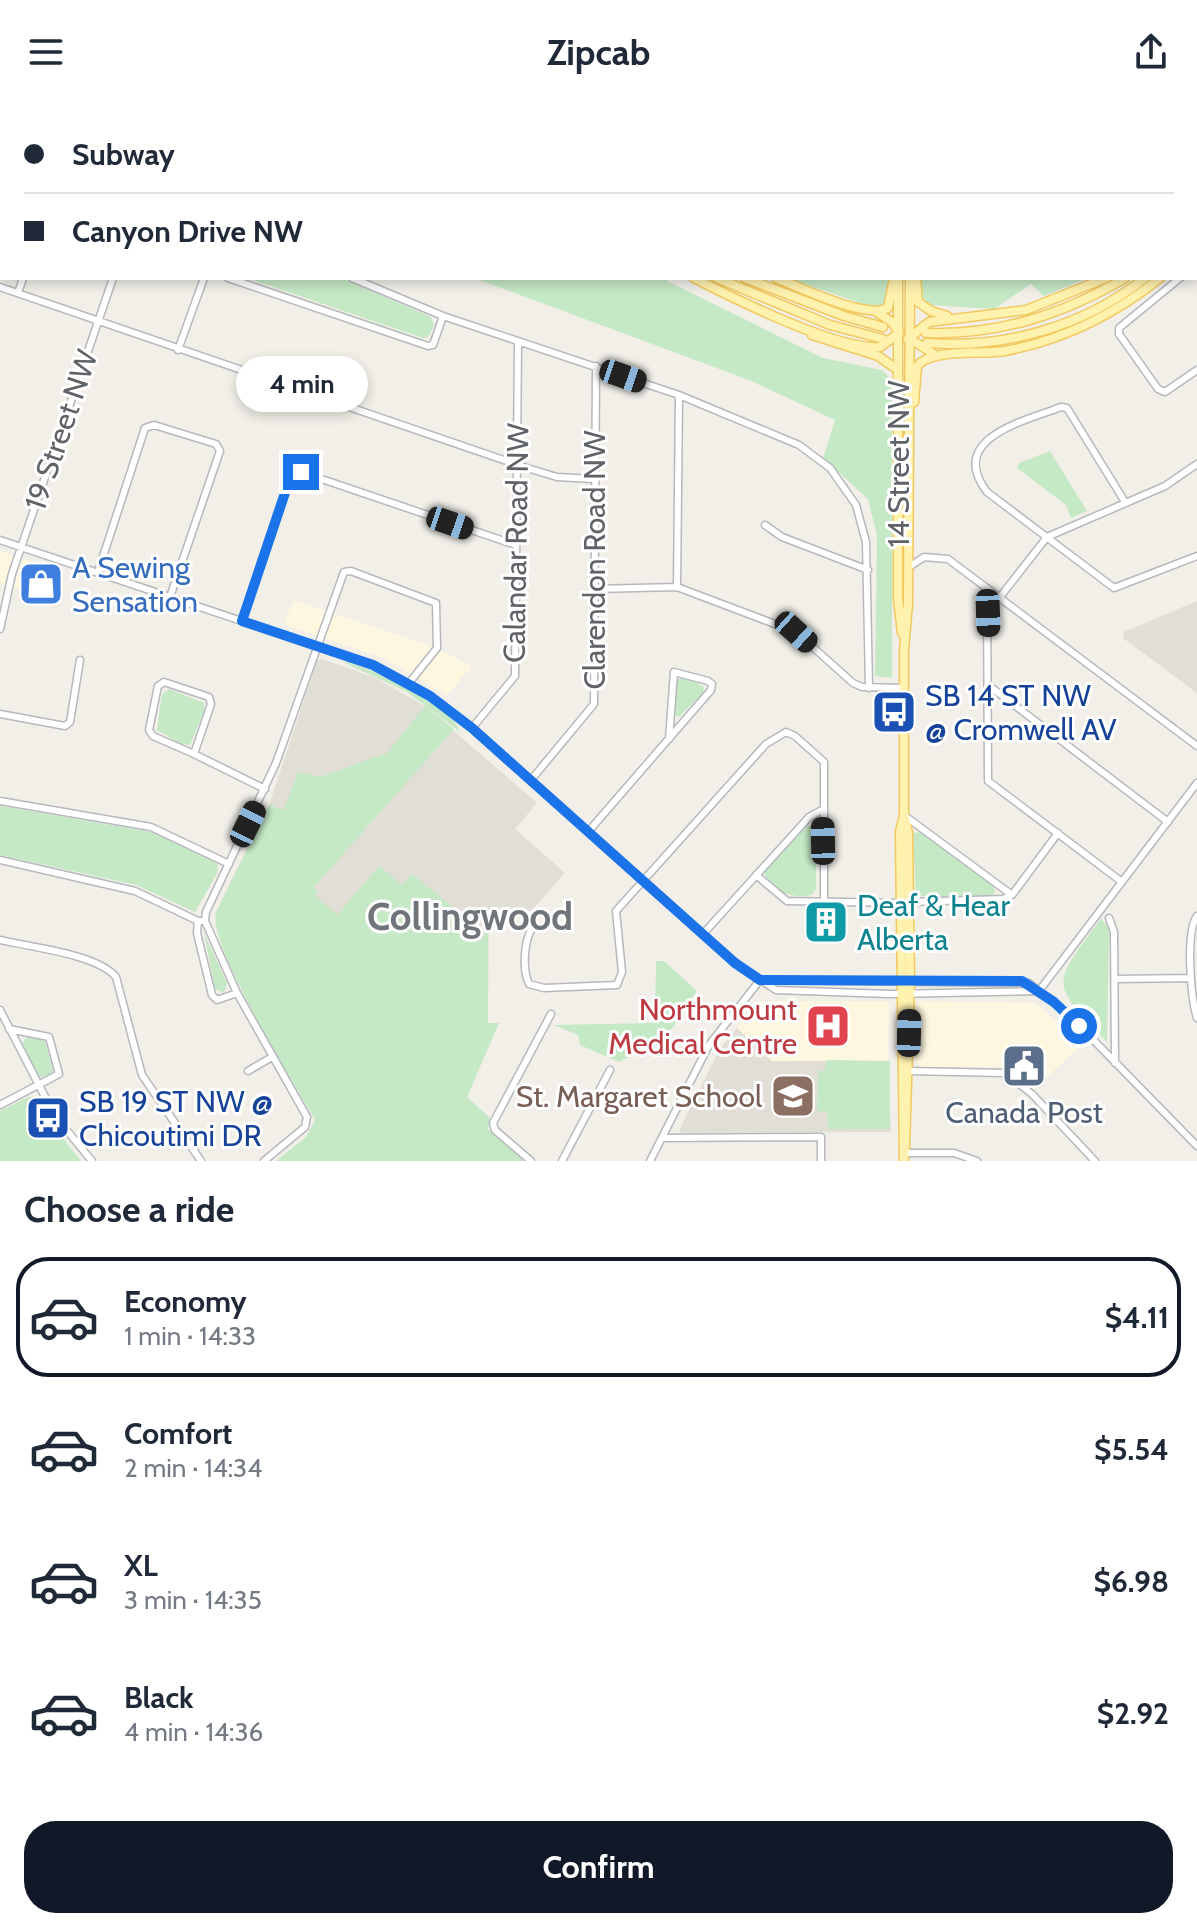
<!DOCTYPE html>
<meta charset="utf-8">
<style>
body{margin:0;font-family:Cabin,sans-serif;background:#f2f2f3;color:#1f2937;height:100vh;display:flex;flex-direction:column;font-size:30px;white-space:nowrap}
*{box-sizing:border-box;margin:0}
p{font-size:26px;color:#747a83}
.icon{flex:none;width:44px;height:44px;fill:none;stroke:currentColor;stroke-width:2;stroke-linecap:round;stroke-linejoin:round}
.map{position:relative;height:1057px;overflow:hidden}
.side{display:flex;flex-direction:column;background:#fff;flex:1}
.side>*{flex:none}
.guide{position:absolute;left:0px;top:0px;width:1198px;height:176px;box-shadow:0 4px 12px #0003;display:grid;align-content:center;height:176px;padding:0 24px;background:#fff}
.end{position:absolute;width:36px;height:36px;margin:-18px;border:10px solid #1a73e8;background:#fff;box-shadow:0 0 0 4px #fff}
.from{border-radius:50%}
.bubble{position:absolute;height:56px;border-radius:28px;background:#fff;box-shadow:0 4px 12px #0003;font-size:26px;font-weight:700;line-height:56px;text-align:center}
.car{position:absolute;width:24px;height:48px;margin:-24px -12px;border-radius:10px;box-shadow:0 0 6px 2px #0007;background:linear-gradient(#222 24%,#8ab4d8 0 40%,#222 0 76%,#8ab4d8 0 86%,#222 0)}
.guide b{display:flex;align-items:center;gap:28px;height:76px;font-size:30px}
.guide b+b{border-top:2px solid #e0e1e3}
.guide i{width:20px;height:20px;background:#1f2937}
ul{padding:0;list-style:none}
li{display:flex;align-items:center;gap:24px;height:120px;margin:0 16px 12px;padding:0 8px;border:4px solid transparent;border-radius:32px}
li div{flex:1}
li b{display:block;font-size:30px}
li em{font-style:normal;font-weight:700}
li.on{border-color:#111827}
li>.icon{width:72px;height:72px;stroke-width:1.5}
h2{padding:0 24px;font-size:36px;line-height:96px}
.button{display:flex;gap:16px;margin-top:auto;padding:16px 24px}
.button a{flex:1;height:92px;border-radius:32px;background:#111827;color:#fff;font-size:32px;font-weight:700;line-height:92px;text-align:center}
header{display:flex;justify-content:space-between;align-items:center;height:104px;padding:0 24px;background:#fff;font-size:36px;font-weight:700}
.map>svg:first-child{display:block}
</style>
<header><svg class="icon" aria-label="menu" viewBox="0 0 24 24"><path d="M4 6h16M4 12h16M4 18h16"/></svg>Zipcab<svg class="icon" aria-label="share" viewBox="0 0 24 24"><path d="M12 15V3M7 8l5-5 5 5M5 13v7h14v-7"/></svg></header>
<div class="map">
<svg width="1197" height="1057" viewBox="0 0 1197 1057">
<rect width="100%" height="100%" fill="#f1efe8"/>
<path fill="#fef7e0" d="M0,447L53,465L45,493L0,480Z
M293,496L429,541L472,562L447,591L383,554L284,521Z
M760,897H889L888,957H772L737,924Z
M920,897L1036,899L1080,942L1033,986L1004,963H920L913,956V901Z"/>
<path fill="#e1ded6" d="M1197,497V589L1123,534L1124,528Z
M322,555L376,574L425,602L537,699L515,725L565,769L531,807H489L488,919L227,785L269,701L317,557Z
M737,924L772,957H888L891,1028L682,1029L679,1027L719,946Z"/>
<path fill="#c5e8c5" d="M0,0H159L2,5Z
M188,0H312L318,2H187Z
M395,0H691L400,2Z
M247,174H341L431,213L434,221L428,233L423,234Z
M474,174H661L823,254L882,266L892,276V574L875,572L877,431L868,395L823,354L835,316L749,276Z
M787,174H890L889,196L879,204L872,203Z
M920,174H1088L1044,192L1031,180L994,205L929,201L922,192Z
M1050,347L1087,407L1071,414L1066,401L1017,364L1019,359Z
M341,557C365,560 455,603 460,628L407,588Z
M683,572L704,583L703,589L679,613L675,610V578Z
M169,585L204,599V607L190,641L181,640L157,626L162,590Z
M425,602L454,625L314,783L318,788L315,791L337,811L379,762L402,781L412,770L488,831V919H499L467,993L490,1014L488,1025L524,1057H276L306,1033L315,1016C295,981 207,840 216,808L269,701L284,706L298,668L320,673L387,649Z
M0,702L151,728L217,759L218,768L195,808L136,781L0,751Z
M804,722H811L816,730V785L812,791C793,795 771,788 764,768Z
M921,728L994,782L995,789L990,792H916L913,729Z
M1101,814L1109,825L1107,938C1048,876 1052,883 1101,814Z
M204,829L227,879L224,889L215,885Z
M656,857H664L697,887L667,932L619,958L580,941L578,931L554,921L655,919Z
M29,931L45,937L53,967L46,974L38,972L22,939Z
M827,956L890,957V1025H828L827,1008L817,1007L818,967H824Z
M30,992L81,1057H0V1007Z"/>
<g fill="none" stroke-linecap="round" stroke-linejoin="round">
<g stroke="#b5b8bc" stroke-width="9">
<path id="minor" d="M1036,0V2
M1194,2L1195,0
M0,48L2,49
M1196,158L1197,157
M228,174L428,242L433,241L443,212
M352,174L443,212L679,291L799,341L830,364L856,401L866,438L869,584
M1180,174L1119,224V230L1158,285L1165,288L1197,266
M0,183L524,363L557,373L594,375
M18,189L23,174
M178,246L204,174
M1125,398L1067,304L1061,303C1025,317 946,334 987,388L1114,484L1197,452
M765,421L782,433L868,466
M0,436L373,561L430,592L472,624L735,859L776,886L889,890L1039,887L1197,679
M909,463L924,453L948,455L1197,642
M98,468L145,324L154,321L216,340L220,347L170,493
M677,483L679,291
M987,484L988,677L1122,778
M594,485L677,483L796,528L853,579L862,583L904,584
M1000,493L1047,433L1165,382L1197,360
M242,517L291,371L301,368L516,441
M0,525L12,470L113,174
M164,578L209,593L211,600L194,650L153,632L149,626L158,582Z
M988,581L1168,718
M0,610L65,622L70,618L80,556
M472,624L515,572L518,239
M194,650L265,685
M531,676L594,600L596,262
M0,697L151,723L229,760
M905,712L1012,791
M589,727L594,721L711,586L712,580L708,577L674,568L669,635
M0,756L135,787L198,817H205
M756,771L787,797L901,799
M910,798L1003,795L1012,791L1058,729
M1197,812C1185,829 1191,894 1197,914
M1109,814L1114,828L1115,959
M198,817L197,829L212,891L217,896L237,889
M532,824C524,838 522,865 529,880L544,884L617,881L622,868L616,807L766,640L786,628L795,632L824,658V798
M703,830L809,713L822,706
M0,836C30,843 97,850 116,873L142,971L201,1057
M1115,875L1191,874
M760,876L1029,879L1068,910L1197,1042
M0,906L55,1012L92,1057
M248,967L272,953
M908,967L1005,969L1032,990L1095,1057
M0,1001L59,970L49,933L9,925
M662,1034L821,1033V1057
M904,1049H954L977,1057
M264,1057L305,1023L307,1013L237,889L205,817L206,808L276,659L344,468L351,467L436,499L437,544L409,579
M531,1057L495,1026L493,1019L551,910
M562,1057L610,966
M650,1057L709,941L760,876"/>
</g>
<g stroke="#f2c960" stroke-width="11">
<path id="major" d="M351,0L356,2
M381,0L386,2
M911,0V2
M170,2L171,0
M902,2V0
M1196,106L1197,105
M1196,129L1197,128
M1196,140L1197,139
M694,174C733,194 839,247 880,243L899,229
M717,174L830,221L883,235
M745,174L844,212L883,223
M776,174C800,183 866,216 888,204L893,179
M898,174V495L902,529
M916,174L918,198L931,207L947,212
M878,209L892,218L899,229
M926,229C999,231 1062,211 1125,174
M812,231L878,252L898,266
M909,234L935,251
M908,235L929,218L1026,206L1106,174
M927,239C1004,245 1083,223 1145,174
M914,298L917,262C932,244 982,251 1005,247C1063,236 1114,211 1160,174
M905,715L908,729L910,877L905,1044
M904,1057L900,728L904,711V546L908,500L910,174"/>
</g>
<use href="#minor" stroke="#fff" stroke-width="6"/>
<use href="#major" stroke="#fff2af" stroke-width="8"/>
</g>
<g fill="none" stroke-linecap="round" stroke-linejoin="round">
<path stroke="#1a73e8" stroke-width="10" d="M301,368L291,371L242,517L373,561L430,592L472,624L735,859L760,876L1022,877L1054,898L1079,922"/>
</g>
<defs>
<g id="shop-square" transform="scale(2.3)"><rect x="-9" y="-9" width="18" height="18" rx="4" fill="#3f7fe0" stroke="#fff"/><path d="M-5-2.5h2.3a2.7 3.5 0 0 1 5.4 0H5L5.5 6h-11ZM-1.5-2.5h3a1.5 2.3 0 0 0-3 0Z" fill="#fff"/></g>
<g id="bus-square" transform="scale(2.3)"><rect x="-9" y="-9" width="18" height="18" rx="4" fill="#1a4fb4" stroke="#fff"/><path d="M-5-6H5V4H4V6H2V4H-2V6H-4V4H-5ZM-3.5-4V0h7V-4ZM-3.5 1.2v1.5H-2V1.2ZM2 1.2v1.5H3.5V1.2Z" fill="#fff"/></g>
<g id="building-square" transform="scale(2.3)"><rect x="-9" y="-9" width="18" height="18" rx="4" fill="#0f9aa8" stroke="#fff"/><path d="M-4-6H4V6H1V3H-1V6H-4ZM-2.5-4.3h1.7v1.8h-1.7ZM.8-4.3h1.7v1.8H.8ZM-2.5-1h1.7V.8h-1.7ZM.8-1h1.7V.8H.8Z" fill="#fff"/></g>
<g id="hospital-square" transform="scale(2.3)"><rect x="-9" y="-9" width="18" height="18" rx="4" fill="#e0444e" stroke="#fff"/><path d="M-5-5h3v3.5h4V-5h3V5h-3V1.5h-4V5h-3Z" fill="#fff"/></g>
<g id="civic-square" transform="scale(2.3)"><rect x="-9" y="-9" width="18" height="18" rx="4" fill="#5c6f8a" stroke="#fff"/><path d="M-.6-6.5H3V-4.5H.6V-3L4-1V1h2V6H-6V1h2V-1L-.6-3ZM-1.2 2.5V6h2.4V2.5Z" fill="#fff"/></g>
<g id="school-square" transform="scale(2.3)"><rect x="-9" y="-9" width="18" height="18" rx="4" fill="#8d6e63" stroke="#fff"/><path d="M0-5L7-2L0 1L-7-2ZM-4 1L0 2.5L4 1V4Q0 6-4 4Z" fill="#fff"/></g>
</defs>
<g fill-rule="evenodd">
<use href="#shop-square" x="41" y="480"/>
<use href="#bus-square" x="894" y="608"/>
<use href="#building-square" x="826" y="818"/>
<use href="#hospital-square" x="828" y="922"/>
<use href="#civic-square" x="1024" y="962"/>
<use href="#school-square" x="793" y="992"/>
<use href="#bus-square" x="48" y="1014"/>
</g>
<g text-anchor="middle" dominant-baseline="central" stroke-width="6" stroke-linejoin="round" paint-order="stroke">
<g font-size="30" fill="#5f6368" stroke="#fff">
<text transform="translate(61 326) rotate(-71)">19 Street NW</text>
<text transform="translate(898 360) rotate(-90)">14 Street NW</text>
<text transform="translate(516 439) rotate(-89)">Calandar Road NW</text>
<text transform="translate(594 456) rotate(-90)">Clarendon Road NW</text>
</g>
<g font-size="30" fill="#366cbe" stroke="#fff" text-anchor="start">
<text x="72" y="463">A Sewing<tspan x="72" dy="34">Sensation</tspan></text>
</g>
<g font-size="30" fill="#164399" stroke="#fff" text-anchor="start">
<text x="925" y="591">SB 14 ST NW<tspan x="925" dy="34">@ Cromwell AV</tspan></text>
<text x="79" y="997">SB 19 ST NW @<tspan x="79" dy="34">Chicoutimi DR</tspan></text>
</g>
<g font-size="30" fill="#0d838f" stroke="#fff" text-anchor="start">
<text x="857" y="801">Deaf &amp; Hear<tspan x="857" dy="34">Alberta</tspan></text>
</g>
<g font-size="30" fill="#be3a42" stroke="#fff" text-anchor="end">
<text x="797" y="905">Northmount<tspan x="797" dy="34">Medical Centre</tspan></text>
</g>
<g font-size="30" fill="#785e54" stroke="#fff" text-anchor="end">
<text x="762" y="992">St. Margaret School</text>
</g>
<g font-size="30" fill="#4e5e75" stroke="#fff">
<text x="1024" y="1008">Canada Post</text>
</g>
<g font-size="38" font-weight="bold" fill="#70757a" stroke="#fff">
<text x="470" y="812">Collingwood</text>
</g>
</g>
</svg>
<i class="end from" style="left:1079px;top:922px"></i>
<i class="end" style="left:301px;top:368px"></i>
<div class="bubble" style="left:236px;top:252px;width:132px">4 min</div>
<i class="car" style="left:623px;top:272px;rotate:109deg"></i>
<i class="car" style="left:450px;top:419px;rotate:109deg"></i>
<i class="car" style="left:988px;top:509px;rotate:178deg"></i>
<i class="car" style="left:796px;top:528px;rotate:132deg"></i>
<i class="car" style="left:248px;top:720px;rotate:26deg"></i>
<i class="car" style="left:823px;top:737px;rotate:359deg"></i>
<i class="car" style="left:909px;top:929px;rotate:1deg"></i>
<div class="guide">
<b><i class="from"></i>Subway</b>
<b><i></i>Canyon Drive NW</b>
</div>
</div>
<section class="side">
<h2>Choose a ride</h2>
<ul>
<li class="on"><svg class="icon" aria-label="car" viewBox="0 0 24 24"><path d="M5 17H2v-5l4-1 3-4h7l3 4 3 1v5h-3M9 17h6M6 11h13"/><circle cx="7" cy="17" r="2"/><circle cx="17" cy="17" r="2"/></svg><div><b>Economy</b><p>1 min · 14:33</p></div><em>$4.11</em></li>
<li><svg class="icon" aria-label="car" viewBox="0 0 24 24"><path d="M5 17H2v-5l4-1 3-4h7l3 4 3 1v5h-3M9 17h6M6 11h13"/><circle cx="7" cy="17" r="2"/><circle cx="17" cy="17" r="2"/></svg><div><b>Comfort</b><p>2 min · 14:34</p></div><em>$5.54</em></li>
<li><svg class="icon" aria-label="car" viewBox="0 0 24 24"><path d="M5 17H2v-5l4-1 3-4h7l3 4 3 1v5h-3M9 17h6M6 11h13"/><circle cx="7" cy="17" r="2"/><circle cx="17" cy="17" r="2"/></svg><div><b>XL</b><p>3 min · 14:35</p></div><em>$6.98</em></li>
<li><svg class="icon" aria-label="car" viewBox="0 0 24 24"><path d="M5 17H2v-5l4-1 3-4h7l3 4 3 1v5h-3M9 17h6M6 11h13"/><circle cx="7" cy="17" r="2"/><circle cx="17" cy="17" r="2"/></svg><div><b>Black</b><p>4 min · 14:36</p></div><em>$2.92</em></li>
</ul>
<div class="button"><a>Confirm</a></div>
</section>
